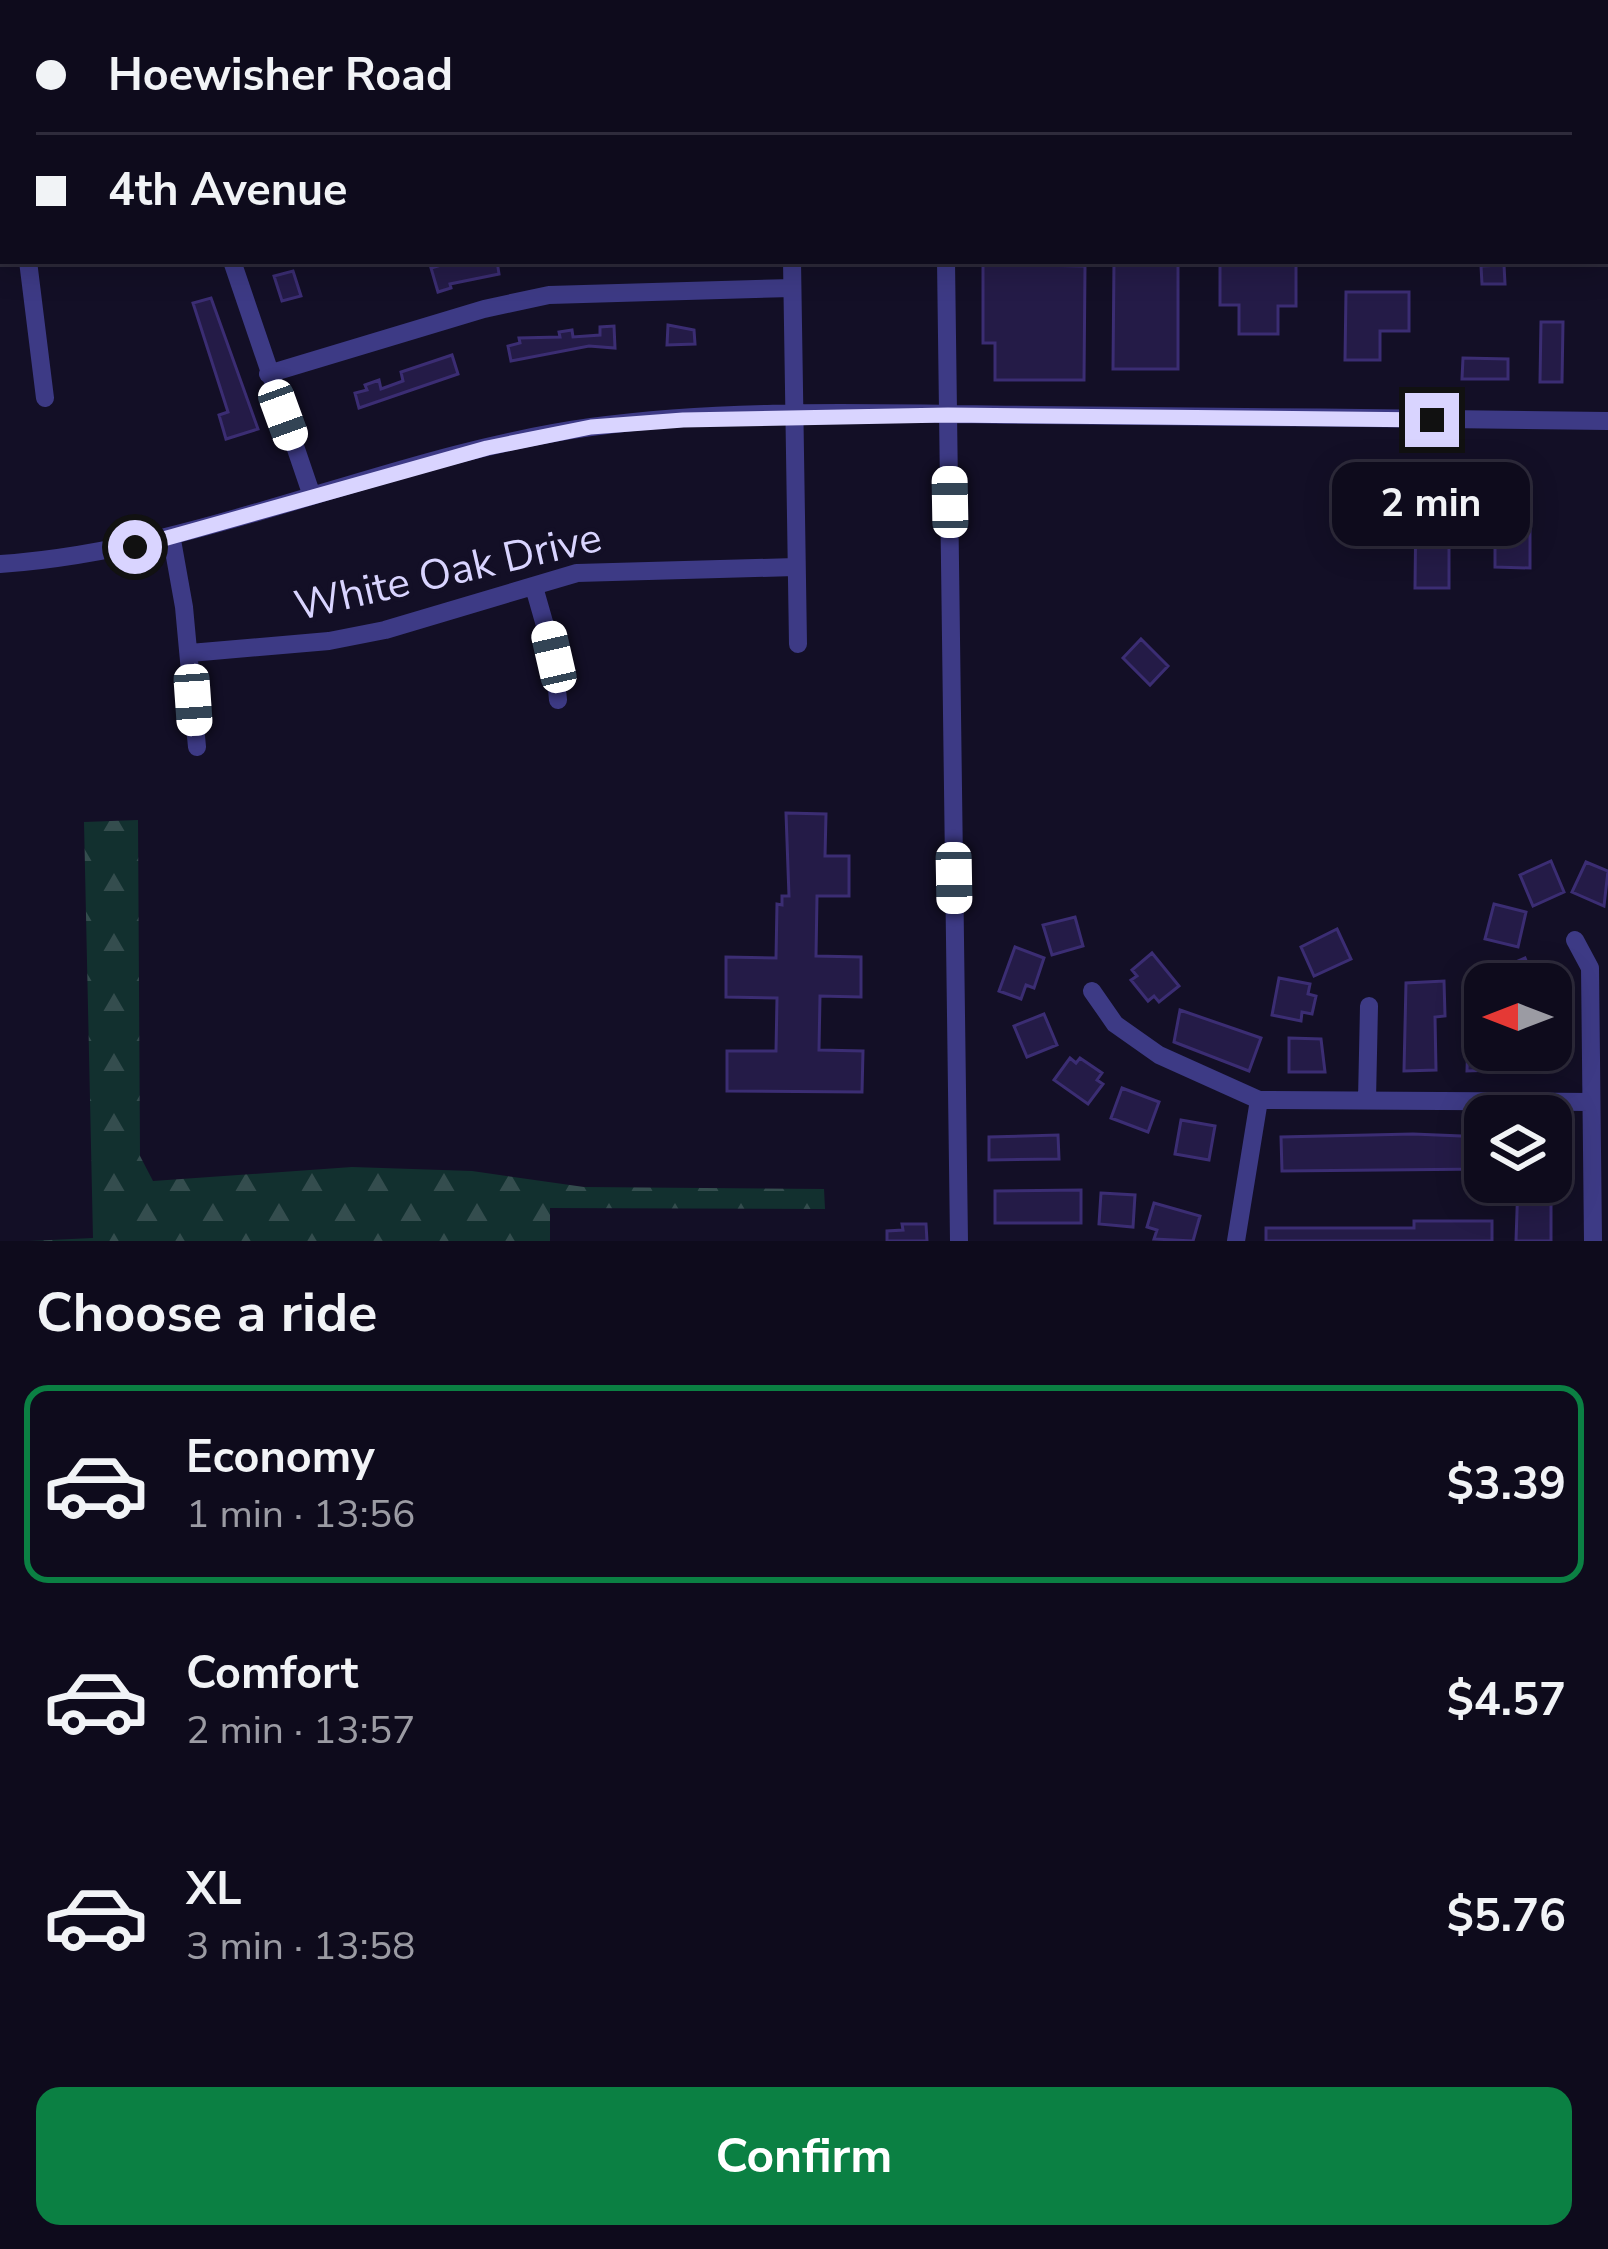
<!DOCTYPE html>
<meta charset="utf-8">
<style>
body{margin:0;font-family:"Nunito Sans",sans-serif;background:#171425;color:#f1f3f6;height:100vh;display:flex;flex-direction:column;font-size:45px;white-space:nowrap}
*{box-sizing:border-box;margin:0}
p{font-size:39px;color:#9b9ba3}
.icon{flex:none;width:66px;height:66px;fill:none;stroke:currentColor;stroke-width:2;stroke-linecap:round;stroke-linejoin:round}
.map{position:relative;height:1241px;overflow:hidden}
.panel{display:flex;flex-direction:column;background:#0e0b1c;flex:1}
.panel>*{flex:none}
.top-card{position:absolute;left:0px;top:0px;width:1608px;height:264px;box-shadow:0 6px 30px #0003,0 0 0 3px #2e2b3b;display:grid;align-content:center;height:264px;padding:0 36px;background:#0e0b1c}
.needle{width:78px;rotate:270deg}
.buttons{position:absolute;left:1464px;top:963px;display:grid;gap:24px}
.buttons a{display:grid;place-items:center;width:108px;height:108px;border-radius:24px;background:#0e0b1c;box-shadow:0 6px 30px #0003,0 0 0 3px #2e2b3b;font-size:60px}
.end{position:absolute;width:54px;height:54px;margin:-27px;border:15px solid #d9d4ff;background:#111;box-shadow:0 0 0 6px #111}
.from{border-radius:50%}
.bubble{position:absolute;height:84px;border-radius:24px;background:#0e0b1c;box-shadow:0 6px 30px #0003,0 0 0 3px #2e2b3b;font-size:39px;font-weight:700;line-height:84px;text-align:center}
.car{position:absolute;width:36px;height:72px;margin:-36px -18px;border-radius:15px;box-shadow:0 0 9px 3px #0007;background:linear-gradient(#fff 24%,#345 0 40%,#fff 0 76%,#345 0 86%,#fff 0)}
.top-card b{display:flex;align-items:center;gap:42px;height:114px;font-size:45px}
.top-card b+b{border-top:3px solid #2e2b3b}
.top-card i{width:30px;height:30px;background:#f1f3f6}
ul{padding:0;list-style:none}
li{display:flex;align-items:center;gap:36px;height:198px;margin:0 24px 18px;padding:0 12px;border:6px solid transparent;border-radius:24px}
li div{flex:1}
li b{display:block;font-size:45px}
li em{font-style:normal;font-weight:700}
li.current{border-color:#0b8043}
li>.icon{width:108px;height:108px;stroke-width:1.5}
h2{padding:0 36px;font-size:54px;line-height:144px}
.action{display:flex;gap:24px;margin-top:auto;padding:24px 36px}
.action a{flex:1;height:138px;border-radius:24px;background:#0b8043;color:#fff;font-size:48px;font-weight:700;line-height:138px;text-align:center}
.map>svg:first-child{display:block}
</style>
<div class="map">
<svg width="1608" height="1241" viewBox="0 0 1608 1241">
<defs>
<pattern id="grass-tufts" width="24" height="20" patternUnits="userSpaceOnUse" patternTransform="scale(3)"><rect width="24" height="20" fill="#12302f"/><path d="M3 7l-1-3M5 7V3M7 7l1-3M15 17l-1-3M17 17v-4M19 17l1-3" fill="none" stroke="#344d4e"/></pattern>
<pattern id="forest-firs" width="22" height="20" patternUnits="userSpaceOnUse" patternTransform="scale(3)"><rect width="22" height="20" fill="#12302f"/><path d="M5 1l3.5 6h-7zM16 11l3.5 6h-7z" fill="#344d4e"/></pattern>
</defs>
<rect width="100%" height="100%" fill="#130f26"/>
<path fill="url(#grass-tufts)" d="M425,0H661L646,3Z"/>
<path fill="url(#forest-firs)" d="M661,0H882V3H646Z
M138,820L140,1156L153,1181L352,1167L472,1171L584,1187L824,1189L825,1209L550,1208V1241H29L93,1238L84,822Z"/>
<path fill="#241b47" stroke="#3b2d73" stroke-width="3" d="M455,261H497L499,274L450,284L451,288L438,292L431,268Z
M1114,261H1178V369H1113Z
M1220,261H1296V306H1278V334H1239V305H1220Z
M983,264L1085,266L1084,380H995V343H983Z
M1504,265L1505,284H1482L1481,266Z
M293,271L301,296L282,301L274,276Z
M1346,292H1409V331H1380V360H1345Z
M211,298L258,429L226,439L219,415L228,412L193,303Z
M1541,322H1563L1562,382H1540Z
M668,325L694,330L695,344L667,345Z
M614,326L615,348L589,346L511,361L508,346L520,343L519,338L560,337L559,332L572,330L573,337L600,335V327Z
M452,355L458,374L359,408L355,393L367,390L365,385L379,380L381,389L403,381L401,372Z
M1463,358L1508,359V379H1462Z
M1416,502H1449V588H1415Z
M1502,502H1524V519H1530V568L1495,567V519H1502Z
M1141,639L1168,666L1150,685L1123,658Z
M786,813L826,814L825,856H849V896H817L816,956L861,957V997L820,996L819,1050L863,1051L862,1092L727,1091V1051H776L777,998L726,997V957L776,958L777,904L782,905V896H789Z
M1551,861L1564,892L1533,906L1520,875Z
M1586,862L1608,871L1604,906L1572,892Z
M1494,904L1526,912L1518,947L1485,939Z
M1075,917L1083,946L1052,955L1043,925Z
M1337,929L1351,959L1314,976L1301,947Z
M1015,947L1044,958L1034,988L1026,985L1021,999L999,991Z
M1152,953L1179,986L1159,1002L1154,996L1148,1001L1131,980L1137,976L1132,970Z
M1525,958L1536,984H1492L1488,974Z
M1279,978L1310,984L1308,994L1316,996L1312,1014L1302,1012L1301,1021L1272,1015Z
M1444,981L1445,1016L1435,1017L1436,1070L1404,1071L1406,983Z
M1180,1010L1261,1038L1249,1071L1174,1042Z
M1044,1014L1057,1045L1027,1057L1014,1026Z
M1289,1038L1321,1039L1325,1072H1289Z
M1468,1038L1485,1039V1050H1552L1553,1068L1467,1071Z
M1070,1058L1076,1063L1080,1058L1102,1073L1097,1080L1103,1084L1088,1104L1054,1080Z
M1122,1088L1159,1102L1148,1132L1111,1118Z
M1181,1120L1215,1126L1209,1160L1175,1154Z
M1413,1134L1485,1137V1169L1282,1171L1281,1137Z
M1058,1135L1059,1159L989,1160V1137Z
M1518,1182H1551V1241H1516Z
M1081,1190V1223H995V1191Z
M1101,1193L1135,1195L1133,1227L1099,1224Z
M1154,1203L1200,1216L1193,1241L1154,1239L1157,1230L1147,1227Z
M1414,1221H1492V1241H1266V1228H1414Z
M902,1224H926L927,1241H887V1231L903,1230Z"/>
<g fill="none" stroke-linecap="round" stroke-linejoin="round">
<path stroke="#3d3a85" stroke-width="18" d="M943,0V3
M1605,5H1608
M28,261L45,398
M232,261L312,496
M792,261L798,644
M946,261L959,1241
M268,374L484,309L549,295L792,288
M172,540L184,607L197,747
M0,564C204,550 389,455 591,427C737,407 890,414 1036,415C1227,417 1417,418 1608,421
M534,587L554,657L558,700
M190,653L329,641L385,630L577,573L795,567
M1575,940L1590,968L1593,1241
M1092,991L1115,1024L1159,1055L1259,1100L1591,1102
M1367,1100L1369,1006
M1236,1241L1259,1100"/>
</g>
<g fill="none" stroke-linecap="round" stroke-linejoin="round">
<path stroke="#d9d4ff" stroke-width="15" d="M135,547L487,448L591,427L683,420L948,415L1432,420"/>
</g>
<g text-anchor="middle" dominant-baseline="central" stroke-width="9" stroke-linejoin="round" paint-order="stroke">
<g font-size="42" fill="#d9d4ff" stroke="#130f26">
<text transform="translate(448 572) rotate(-13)">White Oak Drive</text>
</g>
</g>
</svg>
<div class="buttons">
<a><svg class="needle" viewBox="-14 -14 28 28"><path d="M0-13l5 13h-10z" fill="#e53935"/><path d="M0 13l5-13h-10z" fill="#9b9ba3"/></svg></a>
<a><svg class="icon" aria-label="layers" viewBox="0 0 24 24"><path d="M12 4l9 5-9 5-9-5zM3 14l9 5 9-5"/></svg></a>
</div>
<i class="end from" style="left:135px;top:547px"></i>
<i class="end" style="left:1432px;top:420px"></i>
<div class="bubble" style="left:1332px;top:462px;width:198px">2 min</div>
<i class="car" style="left:283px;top:415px;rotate:160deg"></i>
<i class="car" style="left:950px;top:502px;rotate:359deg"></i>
<i class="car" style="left:554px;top:657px;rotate:347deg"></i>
<i class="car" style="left:193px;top:700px;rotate:176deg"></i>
<i class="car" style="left:954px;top:878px;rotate:179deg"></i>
<div class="top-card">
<b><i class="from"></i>Hoewisher Road</b>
<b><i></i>4th Avenue</b>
</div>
</div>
<section class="panel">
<h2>Choose a ride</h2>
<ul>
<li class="current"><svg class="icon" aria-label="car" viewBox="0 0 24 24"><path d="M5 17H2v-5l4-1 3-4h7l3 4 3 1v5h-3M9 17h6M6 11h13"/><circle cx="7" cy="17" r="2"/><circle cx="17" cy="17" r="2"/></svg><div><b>Economy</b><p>1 min · 13:56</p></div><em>$3.39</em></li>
<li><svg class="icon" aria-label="car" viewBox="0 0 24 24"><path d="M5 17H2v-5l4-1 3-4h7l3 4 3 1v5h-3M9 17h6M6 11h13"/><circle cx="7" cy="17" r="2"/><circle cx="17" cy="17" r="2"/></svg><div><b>Comfort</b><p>2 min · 13:57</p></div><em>$4.57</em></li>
<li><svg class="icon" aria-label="car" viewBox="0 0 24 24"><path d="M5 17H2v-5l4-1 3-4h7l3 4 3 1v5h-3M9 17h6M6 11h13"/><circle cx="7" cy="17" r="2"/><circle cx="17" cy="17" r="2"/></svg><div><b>XL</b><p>3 min · 13:58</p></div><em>$5.76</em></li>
</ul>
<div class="action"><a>Confirm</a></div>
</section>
